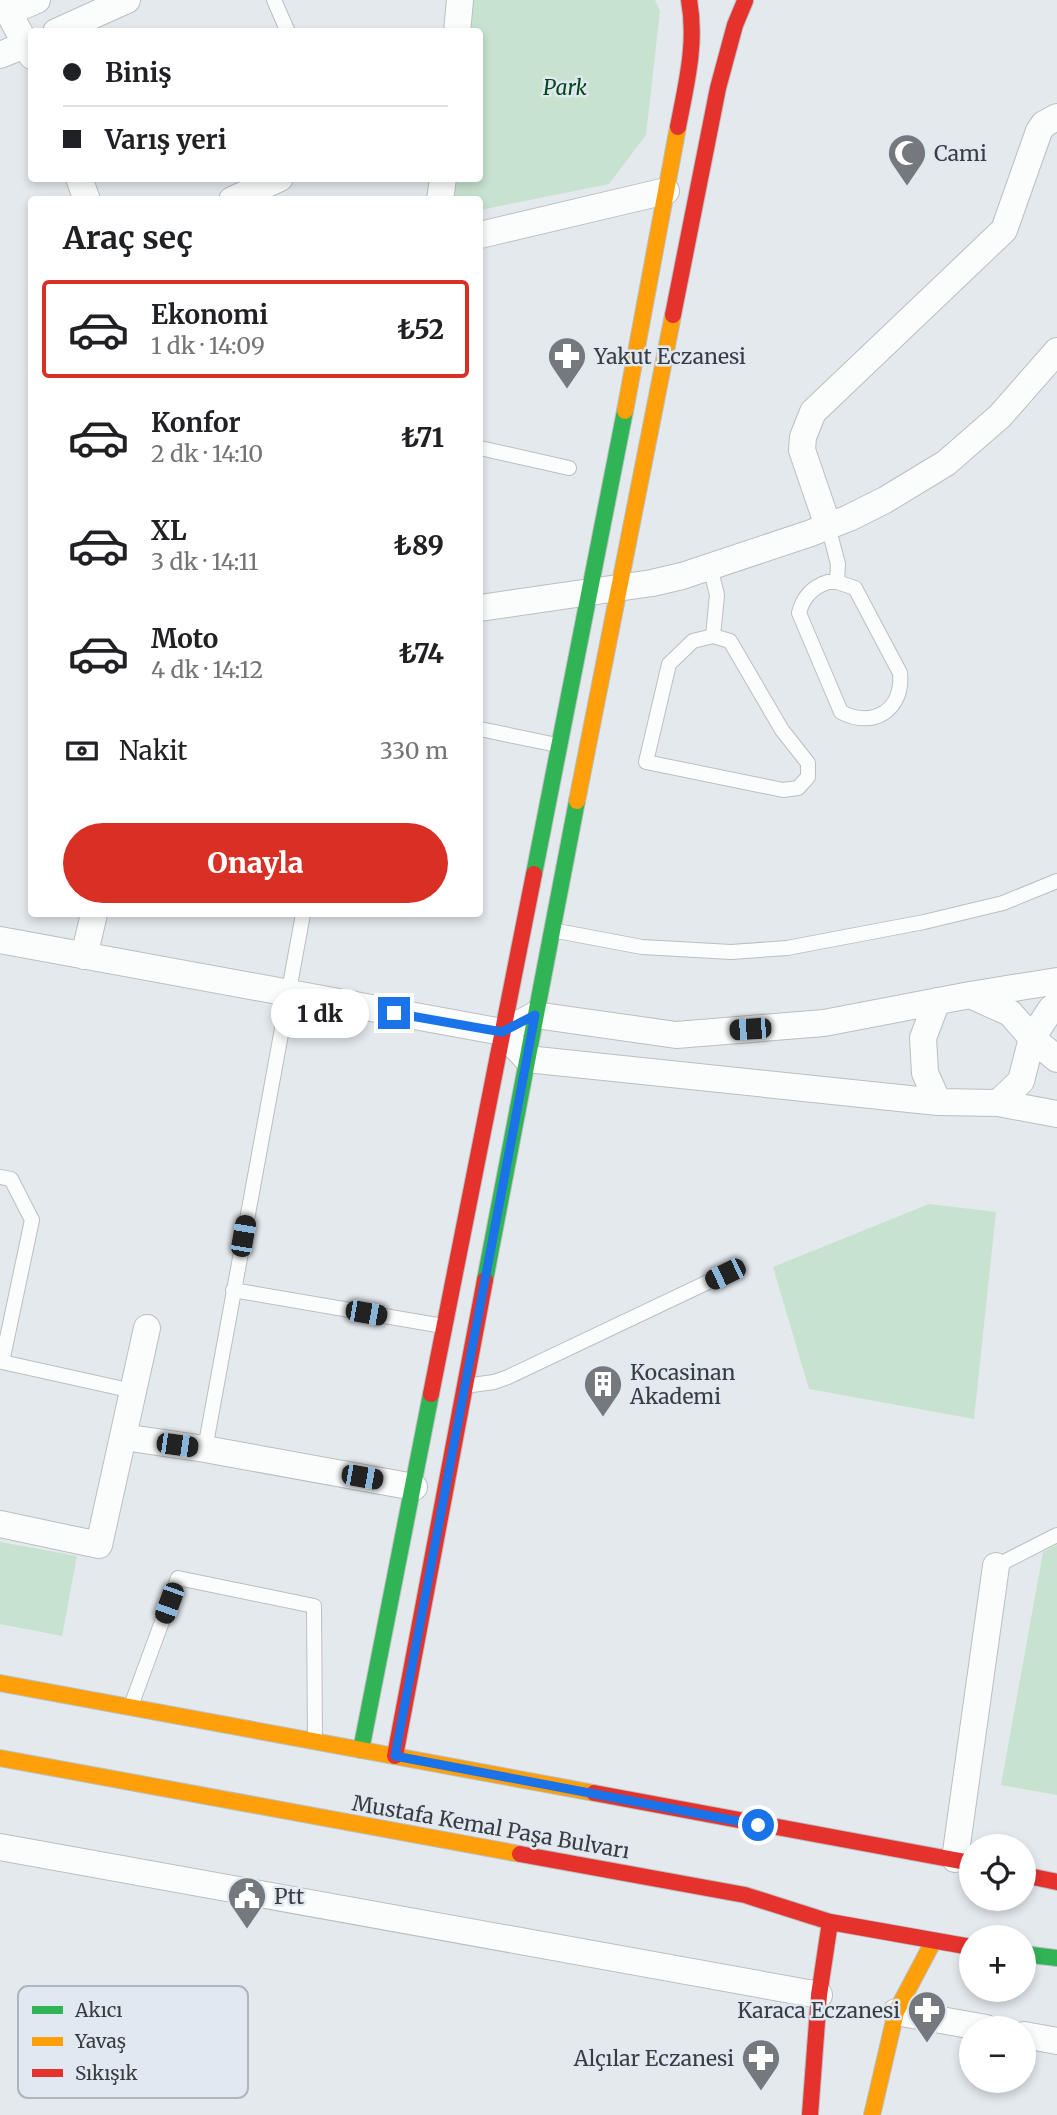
<!DOCTYPE html>
<html lang="tr">
<meta charset="utf-8">
<style>
body{margin:0;font-family:Merriweather,serif;background:#f6f6f6;color:#202124;height:100vh;display:flex;flex-direction:column;font-size:26px;white-space:nowrap}
*{box-sizing:border-box;margin:0}
p{font-size:23px;color:#757577}
.icon{flex:none;width:38px;height:38px;fill:none;stroke:currentColor;stroke-width:2;stroke-linecap:round;stroke-linejoin:round}
.map{position:relative;flex:1;overflow:hidden}
.panel{position:absolute;left:28px;top:196px;width:455px;height:721px;display:flex;flex-direction:column;background:#fff;border-radius:7px;box-shadow:0 4px 10px #0003}
.panel>*{flex:none}
.guide{position:absolute;left:28px;top:28px;width:455px;height:154px;border-radius:7px;box-shadow:0 4px 10px #0003;display:grid;align-content:center;height:154px;padding:0 35px;background:#fff}
.buttons{position:absolute;left:959px;top:1834px;display:grid;gap:14px}
.buttons a{display:grid;place-items:center;width:77px;height:77px;border-radius:50%;background:#fff;box-shadow:0 4px 10px #0003;font-size:35px}
.end{position:absolute;width:32px;height:32px;margin:-16px;border:9px solid #1a73e8;background:#fff;box-shadow:0 0 0 4px #fff}
.from{border-radius:50%}
.bubble{position:absolute;height:49px;border-radius:24px;background:#fff;box-shadow:0 4px 10px #0003;font-size:23px;font-weight:800;line-height:49px;text-align:center}
.car{position:absolute;width:21px;height:42px;margin:-21px -10px;border-radius:9px;box-shadow:0 0 5px 2px #0007;background:linear-gradient(#222 24%,#8ab4d8 0 40%,#222 0 76%,#8ab4d8 0 86%,#222 0)}
.guide b{display:flex;align-items:center;gap:24px;height:66px;font-size:26px}
.guide b+b{border-top:2px solid #e0e0e0}
.guide i{width:18px;height:18px;background:#202124}
ul{padding:0;list-style:none}
li{display:flex;align-items:center;gap:21px;height:98px;margin:0 14px 10px;padding:0 21px;border:4px solid transparent;border-radius:7px}
li div{flex:1}
li b{display:block;font-size:26px}
li em{font-style:normal;font-weight:800}
li.on{border-color:#d93025}
li>.icon{width:63px;height:63px;stroke-width:1.5}
h2{padding:0 35px;font-size:32px;line-height:84px}
.pay{display:flex;align-items:center;gap:18px;height:77px;padding:0 35px;font-size:26px}
.pay p{margin-inline-start:auto}
.cta{display:flex;gap:14px;margin-top:auto;padding:14px 35px}
.cta a{flex:1;height:80px;border-radius:42px;background:#d93025;color:#fff;font-size:28px;font-weight:800;line-height:80px;text-align:center}
.map>svg:first-child{display:block}
</style>
<div class="map">
<svg width="1057" height="2115" viewBox="0 0 1057 2115">
<rect width="100%" height="100%" fill="#e4e9ee"/>
<path fill="#c7e2cf" d="M464,0H655L660,11L646,135L609,184L480,210V200H454L455,179L480,178V32L463,31Z
M929,1204L996,1212L974,1419L809,1389L773,1267Z
M0,1542L77,1556L62,1636L0,1624Z
M1057,1545V1795L1001,1785L1043,1552Z"/>
<g fill="none" stroke-linecap="round" stroke-linejoin="round">
<g stroke="#bbbfc2" stroke-width="16">
<path id="lane" d="M274,0L288,32
M480,448L569,468
M828,526L838,564L837,582
M710,566L717,595L713,636
M828,582H837L855,588L900,673C904,710 873,729 841,712L799,613C803,597 812,587 828,582Z
M713,636L730,641L782,730L808,763V777L798,788L783,790L646,762L669,664L693,641Z
M480,729L557,745
M552,930L642,947L731,952L787,948L924,922L1003,903L1057,881
M0,1177L11,1179L32,1220L2,1362L133,1391
M233,1290L443,1326
M465,1386L494,1382L508,1377L725,1274
M205,1449L303,914
M996,1566L1057,1535
M131,1706L178,1578L314,1606L315,1740"/>
</g>
<g stroke="#bbbfc2" stroke-width="28">
<path id="street" d="M2,0L32,56
M9,12L37,0
M56,32L127,0
M457,32L460,0
M0,55L32,42
M79,178L87,200
M232,200L280,178
M440,200L443,178
M480,235L666,191
M828,526L802,450L803,437L813,412L1004,230L1039,131L1044,124L1057,117
M480,608L652,583L682,576L811,533L849,518L885,500L946,463L1000,416L1057,351
M0,940L502,1032L527,1059L938,1102L998,1103L1057,1114
M84,956L94,914
M970,995L1010,1013L1032,1038L1057,1059
M937,1001L923,1038L925,1073L938,1102
M522,1022L535,1015L676,1035L824,1023L970,995L1057,981
M998,1103L1021,1081L1032,1038L1051,1009L1057,1004
M123,1437L205,1449L414,1487
M0,1524L99,1545L147,1328
M0,1847L819,1995
M955,1859L996,1566
M896,2012L986,2028
M1024,2035L1057,2041"/>
</g>
<g stroke="#bbbfc2" stroke-width="18">
<path id="fast" d="M534,874L625,411
M485,1280L577,801
M361,1750L431,1394
M1024,1954L1057,1958"/>
</g>
<g stroke="#bbbfc2" stroke-width="18">
<path id="slow" d="M625,411L678,127
M577,801L673,315
M0,1683L594,1793
M0,1758L520,1854
M872,2115L896,2012L933,1942"/>
</g>
<g stroke="#bbbfc2" stroke-width="18">
<path id="jam" d="M678,127C686,85 697,43 689,0
M673,315L718,88L735,25L745,1
M431,1394L534,874
M395,1756L485,1280
M594,1793L971,1863
M520,1854L745,1895L830,1922L971,1947
M1024,1875L1057,1882
M810,2115L819,1995L830,1922"/>
</g>
<use href="#lane" stroke="#fbfcfc" stroke-width="14"/>
<use href="#street" stroke="#fbfcfc" stroke-width="26"/>
<use href="#fast" stroke="#30b455" stroke-width="16"/>
<use href="#slow" stroke="#ff9f0a" stroke-width="16"/>
<use href="#jam" stroke="#e5322d" stroke-width="16"/>
</g>
<g fill="none" stroke-linecap="round" stroke-linejoin="round">
<path stroke="#1a73e8" stroke-width="9" d="M394,1013L502,1032L535,1015L395,1756L758,1825"/>
</g>
<defs>
<g id="mosque-pin" transform="scale(2.0125)"><path d="M0 17L-7.5 6A9.5 9.5 0 1 1 7.5 6Z" fill="#75797d" stroke="#e0e9f2"/><path d="M3.5-4.9A6 6 0 1 0 3.5 4.9A5 5 0 1 1 3.5-4.9Z" fill="#fff"/></g>
<g id="pharmacy-pin" transform="scale(2.0125)"><path d="M0 17L-7.5 6A9.5 9.5 0 1 1 7.5 6Z" fill="#75797d" stroke="#e0e9f2"/><path d="M-2-6h4v4h4v4h-4v4h-4v-4h-4v-4h4Z" fill="#fff"/></g>
<g id="building-pin" transform="scale(2.0125)"><path d="M0 17L-7.5 6A9.5 9.5 0 1 1 7.5 6Z" fill="#75797d" stroke="#e0e9f2"/><path d="M-4-6H4V6H1V3H-1V6H-4ZM-2.5-4.3h1.7v1.8h-1.7ZM.8-4.3h1.7v1.8H.8ZM-2.5-1h1.7V.8h-1.7ZM.8-1h1.7V.8H.8Z" fill="#fff"/></g>
<g id="civic-pin" transform="scale(2.0125)"><path d="M0 17L-7.5 6A9.5 9.5 0 1 1 7.5 6Z" fill="#75797d" stroke="#e0e9f2"/><path d="M-.6-6.5H3V-4.5H.6V-3L4-1V1h2V6H-6V1h2V-1L-.6-3ZM-1.2 2.5V6h2.4V2.5Z" fill="#fff"/></g>
</defs>
<g fill-rule="evenodd">
<use href="#mosque-pin" x="907" y="153"/>
<use href="#pharmacy-pin" x="567" y="356"/>
<use href="#building-pin" x="603" y="1384"/>
<use href="#civic-pin" x="247" y="1896"/>
<use href="#pharmacy-pin" x="927" y="2010"/>
<use href="#pharmacy-pin" x="761" y="2058"/>
</g>
<g text-anchor="middle" dominant-baseline="central" stroke-width="5" stroke-linejoin="round" paint-order="stroke">
<g font-size="21" font-style="italic" fill="#04481a" stroke="#e0e9f2">
<text x="565" y="87">Park</text>
</g>
<g font-size="21" fill="#393d40" stroke="#e0e9f2" text-anchor="start">
<text x="934" y="153">Cami</text>
<text x="594" y="356">Yakut Eczanesi</text>
<text x="630" y="1372">Kocasinan<tspan x="630" dy="24">Akademi</tspan></text>
<text x="274" y="1896">Ptt</text>
<text x="900" y="2010" text-anchor="end">Karaca Eczanesi</text>
<text x="734" y="2058" text-anchor="end">Alçılar Eczanesi</text>
</g>
<g font-size="21" fill="#393d40" stroke="#e0e9f2">
<text transform="translate(491 1827) rotate(10)">Mustafa Kemal Paşa Bulvarı</text>
</g>
</g>
<rect x="18" y="1986" width="230" height="112" rx="10" fill="#e0e9f2" stroke="#aeb5bd" stroke-width="2"/>
<rect x="32" y="2006" width="31" height="8" fill="#30b455"/>
<rect x="32" y="2037" width="31" height="9" fill="#ff9f0a"/>
<rect x="32" y="2069" width="31" height="8" fill="#e5322d"/>
<g font-size="19" fill="#393d40">
<text x="75" y="2017">Akıcı</text>
<text x="75" y="2048">Yavaş</text>
<text x="75" y="2080">Sıkışık</text>
</g>
</svg>
<div class="buttons">
<a><svg class="icon" aria-label="locate" viewBox="0 0 24 24"><circle cx="12" cy="12" r="6"/><path d="M12 2v4M12 18v4M2 12h4M18 12h4"/></svg></a>
<a>+</a>
<a>−</a>
</div>
<i class="end from" style="left:758px;top:1825px"></i>
<i class="end" style="left:394px;top:1013px"></i>
<div class="bubble" style="left:271px;top:989px;width:98px">1 dk</div>
<i class="car" style="left:750px;top:1029px;rotate:266deg"></i>
<i class="car" style="left:243px;top:1236px;rotate:10deg"></i>
<i class="car" style="left:725px;top:1274px;rotate:244deg"></i>
<i class="car" style="left:366px;top:1313px;rotate:100deg"></i>
<i class="car" style="left:177px;top:1445px;rotate:98deg"></i>
<i class="car" style="left:362px;top:1477px;rotate:100deg"></i>
<i class="car" style="left:169px;top:1603px;rotate:200deg"></i>
<div class="guide">
<b><i class="from"></i>Biniş</b>
<b><i></i>Varış yeri</b>
</div>
<section class="panel">
<h2>Araç seç</h2>
<ul>
<li class="on"><svg class="icon" aria-label="car" viewBox="0 0 24 24"><path d="M5 17H2v-5l4-1 3-4h7l3 4 3 1v5h-3M9 17h6M6 11h13"/><circle cx="7" cy="17" r="2"/><circle cx="17" cy="17" r="2"/></svg><div><b>Ekonomi</b><p>1 dk · 14:09</p></div><em>₺52</em></li>
<li><svg class="icon" aria-label="car" viewBox="0 0 24 24"><path d="M5 17H2v-5l4-1 3-4h7l3 4 3 1v5h-3M9 17h6M6 11h13"/><circle cx="7" cy="17" r="2"/><circle cx="17" cy="17" r="2"/></svg><div><b>Konfor</b><p>2 dk · 14:10</p></div><em>₺71</em></li>
<li><svg class="icon" aria-label="car" viewBox="0 0 24 24"><path d="M5 17H2v-5l4-1 3-4h7l3 4 3 1v5h-3M9 17h6M6 11h13"/><circle cx="7" cy="17" r="2"/><circle cx="17" cy="17" r="2"/></svg><div><b>XL</b><p>3 dk · 14:11</p></div><em>₺89</em></li>
<li><svg class="icon" aria-label="car" viewBox="0 0 24 24"><path d="M5 17H2v-5l4-1 3-4h7l3 4 3 1v5h-3M9 17h6M6 11h13"/><circle cx="7" cy="17" r="2"/><circle cx="17" cy="17" r="2"/></svg><div><b>Moto</b><p>4 dk · 14:12</p></div><em>₺74</em></li>
</ul>
<div class="pay"><svg class="icon" aria-label="cash" viewBox="0 0 24 24"><path d="M3 7h18v10H3z"/><circle cx="12" cy="12" r="2"/></svg>Nakit<p>330 m</p></div>
<div class="cta"><a>Onayla</a></div>
</section>
</div>
